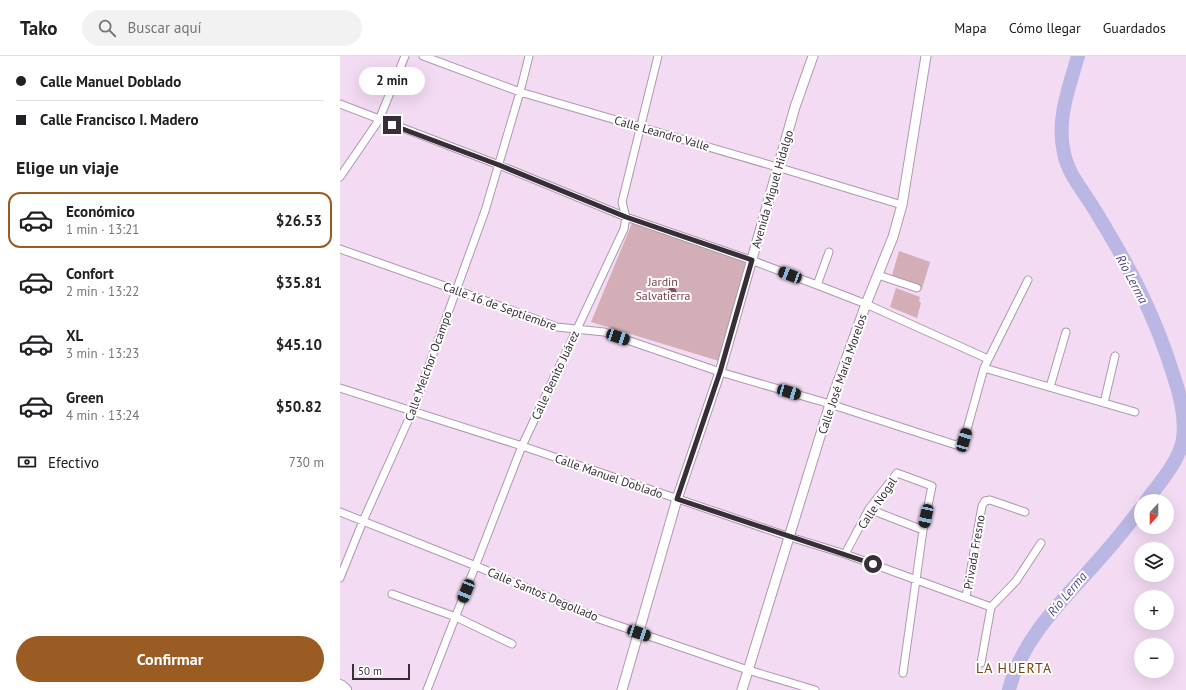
<!DOCTYPE html>
<html lang="es">
<meta charset="utf-8">
<style>
body{margin:0;font-family:"PT Sans",sans-serif;background:#f2f2f2;color:#202124;height:100vh;display:flex;flex-direction:column;font-size:15px;white-space:nowrap}
*{box-sizing:border-box;margin:0}
p{font-size:13px;color:#757577}
.icon{flex:none;width:22px;height:22px;fill:none;stroke:currentColor;stroke-width:2;stroke-linecap:round;stroke-linejoin:round}
.map{position:relative;flex:1;overflow:hidden}
.sheet{display:flex;flex-direction:column;background:#fff;width:340px}
.sheet>*{flex:none}
.top-card{display:grid;align-content:center;height:88px;padding:0 16px;background:#fff}
.needle{width:26px;rotate:201deg}
.buttons{position:absolute;left:794px;top:438px;display:grid;gap:8px}
.buttons a{display:grid;place-items:center;width:40px;height:40px;border-radius:50%;background:#fff;box-shadow:0 4px 16px #0002;font-size:20px}
.scale{position:absolute;left:12px;bottom:10px;width:58px;box-sizing:border-box;padding-left:4px;border:2px solid #372e37;border-top:0;font-size:11px;line-height:14px;white-space:nowrap;color:#372e37;-webkit-text-stroke:3px #fff;paint-order:stroke}
.end{position:absolute;width:18px;height:18px;margin:-9px;border:5px solid #372e37;background:#fff;box-shadow:0 0 0 2px #fff}
.from{border-radius:50%}
.bubble{position:absolute;height:28px;border-radius:14px;background:#fff;box-shadow:0 4px 16px #0002;font-size:13px;font-weight:600;line-height:28px;text-align:center}
.car{position:absolute;width:12px;height:24px;margin:-12px -6px;border-radius:5px;box-shadow:0 0 3px 1px #0007;background:linear-gradient(#222 24%,#8ab4d8 0 40%,#222 0 76%,#8ab4d8 0 86%,#222 0)}
.top-card b{display:flex;align-items:center;gap:14px;height:38px;font-size:15px}
.top-card b+b{border-top:1px solid #e0e0e0}
.top-card i{width:10px;height:10px;background:#202124}
ul{padding:0;list-style:none}
li{display:flex;align-items:center;gap:12px;height:56px;margin:0 8px 6px;padding:0 8px;border:2px solid transparent;border-radius:12px}
li div{flex:1}
li b{display:block;font-size:15px}
li em{font-style:normal;font-weight:600}
li.active{border-color:#9b5c23}
li>.icon{width:36px;height:36px;stroke-width:1.5}
h2{padding:0 16px;font-size:18px;line-height:48px}
.pay{display:flex;align-items:center;gap:10px;height:44px;padding:0 16px;font-size:15px}
.pay p{margin-inline-start:auto}
.action{display:flex;gap:8px;margin-top:auto;padding:8px 16px}
.action a{flex:1;height:46px;border-radius:24px;background:#9b5c23;color:#fff;font-size:16px;font-weight:600;line-height:46px;text-align:center}
header{display:flex;align-items:center;gap:24px;box-sizing:border-box;height:56px;padding:0 20px;background:#fff;border-bottom:1px solid #e0e0e0}
header strong{font-size:19px}
nav{display:flex;gap:22px;margin-inline-start:auto;font-size:14px}
.search{width:280px;height:36px;background:#f2f2f2;display:flex;align-items:center;gap:10px;box-sizing:border-box;padding:0 14px;border-radius:22px;color:#757577;font-size:15px}
main{display:flex;flex:1;min-height:0}
.map>svg:first-child{display:block}
</style>
<header>
<strong>Tako</strong>
<div class="search"><svg class="icon" aria-label="search" viewBox="0 0 24 24"><circle cx="10" cy="10" r="6"/><path d="M15 15l6 6"/></svg>Buscar aquí</div>
<nav><a>Mapa</a><a>Cómo llegar</a><a>Guardados</a></nav>
</header>
<main>
<section class="sheet">
<div class="top-card">
<b><i class="from"></i>Calle Manuel Doblado</b>
<b><i></i>Calle Francisco I. Madero</b>
</div>
<h2>Elige un viaje</h2>
<ul>
<li class="active"><svg class="icon" aria-label="car" viewBox="0 0 24 24"><path d="M5 17H2v-5l4-1 3-4h7l3 4 3 1v5h-3M9 17h6M6 11h13"/><circle cx="7" cy="17" r="2"/><circle cx="17" cy="17" r="2"/></svg><div><b>Económico</b><p>1 min · 13:21</p></div><em>$26.53</em></li>
<li><svg class="icon" aria-label="car" viewBox="0 0 24 24"><path d="M5 17H2v-5l4-1 3-4h7l3 4 3 1v5h-3M9 17h6M6 11h13"/><circle cx="7" cy="17" r="2"/><circle cx="17" cy="17" r="2"/></svg><div><b>Confort</b><p>2 min · 13:22</p></div><em>$35.81</em></li>
<li><svg class="icon" aria-label="car" viewBox="0 0 24 24"><path d="M5 17H2v-5l4-1 3-4h7l3 4 3 1v5h-3M9 17h6M6 11h13"/><circle cx="7" cy="17" r="2"/><circle cx="17" cy="17" r="2"/></svg><div><b>XL</b><p>3 min · 13:23</p></div><em>$45.10</em></li>
<li><svg class="icon" aria-label="car" viewBox="0 0 24 24"><path d="M5 17H2v-5l4-1 3-4h7l3 4 3 1v5h-3M9 17h6M6 11h13"/><circle cx="7" cy="17" r="2"/><circle cx="17" cy="17" r="2"/></svg><div><b>Green</b><p>4 min · 13:24</p></div><em>$50.82</em></li>
</ul>
<div class="pay"><svg class="icon" aria-label="cash" viewBox="0 0 24 24"><path d="M3 7h18v10H3z"/><circle cx="12" cy="12" r="2"/></svg>Efectivo<p>730 m</p></div>
<div class="action"><a>Confirmar</a></div>
</section>
<div class="map">
<svg width="846" height="634" viewBox="0 0 846 634">
<rect width="100%" height="100%" fill="#f3dbf3"/>
<path fill="#d3aeb6" d="M293,165L408,205L379,305L251,266Z
M559,195L590,206L582,233L551,223Z
M556,232L580,241L579,245L581,247L577,262L550,251Z"/>
<g fill="none" stroke-linecap="round" stroke-linejoin="round">
<path stroke="#bbb7e4" stroke-width="14" d="M738,0C729,32 716,64 724,97C727,114 738,128 747,142C754,152 759,161 765,171C793,217 817,266 833,318C840,338 846,362 843,383C840,404 819,428 806,445
M669,634C680,588 715,552 746,518C765,497 784,475 801,452"/>
</g>
<path fill="#784f66" d="M327.5 236a4.5 4.5 0 1 1 9 0a4.5 4.5 0 1 1-9 0Z"/>
<g fill="none" stroke-linecap="round" stroke-linejoin="round">
<g stroke="#af98af" stroke-width="9">
<path id="minor" d="M83,0L180,36L437,111L562,149
M0,48L159,109L286,161L411,204L477,229L526,248L648,303
M0,121L39,64L65,0
M0,193L116,234L217,271L264,276L380,316L490,348L616,389L620,387L624,384L644,312L688,224
M538,219L577,232
M477,229L489,196
M644,312L795,356
M710,331L726,276
M0,332L182,390L450,481L505,498L651,551
M764,347L775,300
M529,453L583,474
M0,456L136,510L259,563L408,614L475,634
M505,498L529,453L557,417L592,430L583,474L563,617
M0,522L23,465L72,356L145,155L180,36L189,0
M52,538L116,561L172,588
M626,541L642,450L645,445L650,444L685,456
M641,607L651,551L676,525L701,487
M87,634L182,390L284,173L286,161L282,146L318,0"/>
</g>
<g stroke="#af98af" stroke-width="11">
<path id="tertiary" d="M282,634L337,443L380,316L455,51L473,0
M402,634L490,348L526,248L553,181L562,149L586,0"/>
</g>
<g stroke="#af98af" stroke-width="14">
<path id="primary" d="M0,630L5,634"/>
</g>
<use href="#minor" stroke="#fff" stroke-width="7"/>
<use href="#tertiary" stroke="#fff" stroke-width="9"/>
<use href="#primary" stroke="#fff" stroke-width="12"/>
</g>
<g fill="none" stroke-linecap="round" stroke-linejoin="round">
<path stroke="#372e37" stroke-width="5" d="M52,69L159,109L286,161L412,204L380,316L337,443L533,508"/>
</g>
<g text-anchor="middle" dominant-baseline="central" stroke-width="4" stroke-linejoin="round" paint-order="stroke">
<g font-size="12" fill="#372e37" stroke="#fff">
<text transform="translate(322 77) rotate(16)">Calle Leandro Valle</text>
<text transform="translate(432 133) rotate(-74)">Avenida Miguel Hidalgo</text>
<text transform="translate(160 250) rotate(20)">Calle 16 de Septiembre</text>
<text transform="translate(88 310) rotate(-70)">Calle Melchor Ocampo</text>
<text transform="translate(502 318) rotate(-71)">Calle José María Morelos</text>
<text transform="translate(215 319) rotate(-65)">Calle Benito Juárez</text>
<text transform="translate(269 420) rotate(19)">Calle Manuel Doblado</text>
<text transform="translate(537 447) rotate(-56)">Calle Nogal</text>
<text transform="translate(634 496) rotate(-80)">Privada Fresno</text>
<text transform="translate(203 538) rotate(23)">Calle Santos Degollado</text>
</g>
<g font-size="12" fill="#7d3b4e" stroke="#fff">
<text x="323" y="225">Jardin<tspan x="323" dy="14">Salvatierra</tspan></text>
</g>
<g font-size="13" font-style="italic" fill="#514882" stroke="#fff">
<text transform="translate(792 223) rotate(62)">Río Lerma</text>
<text transform="translate(727 538) rotate(-50)">Río Lerma</text>
</g>
<g font-size="14" letter-spacing="1" fill="#794207" stroke="#fff">
<text x="674" y="612">LA HUERTA</text>
</g>
</g>
</svg>
<div class="buttons">
<a><svg class="needle" viewBox="-14 -14 28 28"><path d="M0-13l5 13h-10z" fill="#e53935"/><path d="M0 13l5-13h-10z" fill="#757577"/></svg></a>
<a><svg class="icon" aria-label="layers" viewBox="0 0 24 24"><path d="M12 4l9 5-9 5-9-5zM3 14l9 5 9-5"/></svg></a>
<a>+</a>
<a>−</a>
</div>
<div class="scale">50 m</div>
<i class="end from" style="left:533px;top:508px"></i>
<i class="end" style="left:52px;top:69px"></i>
<div class="bubble" style="left:19px;top:11px;width:66px">2 min</div>
<i class="car" style="left:450px;top:219px;rotate:291deg"></i>
<i class="car" style="left:278px;top:281px;rotate:109deg"></i>
<i class="car" style="left:449px;top:336px;rotate:106deg"></i>
<i class="car" style="left:624px;top:384px;rotate:16deg"></i>
<i class="car" style="left:586px;top:460px;rotate:192deg"></i>
<i class="car" style="left:126px;top:535px;rotate:202deg"></i>
<i class="car" style="left:299px;top:577px;rotate:109deg"></i>
</div>
</main>
